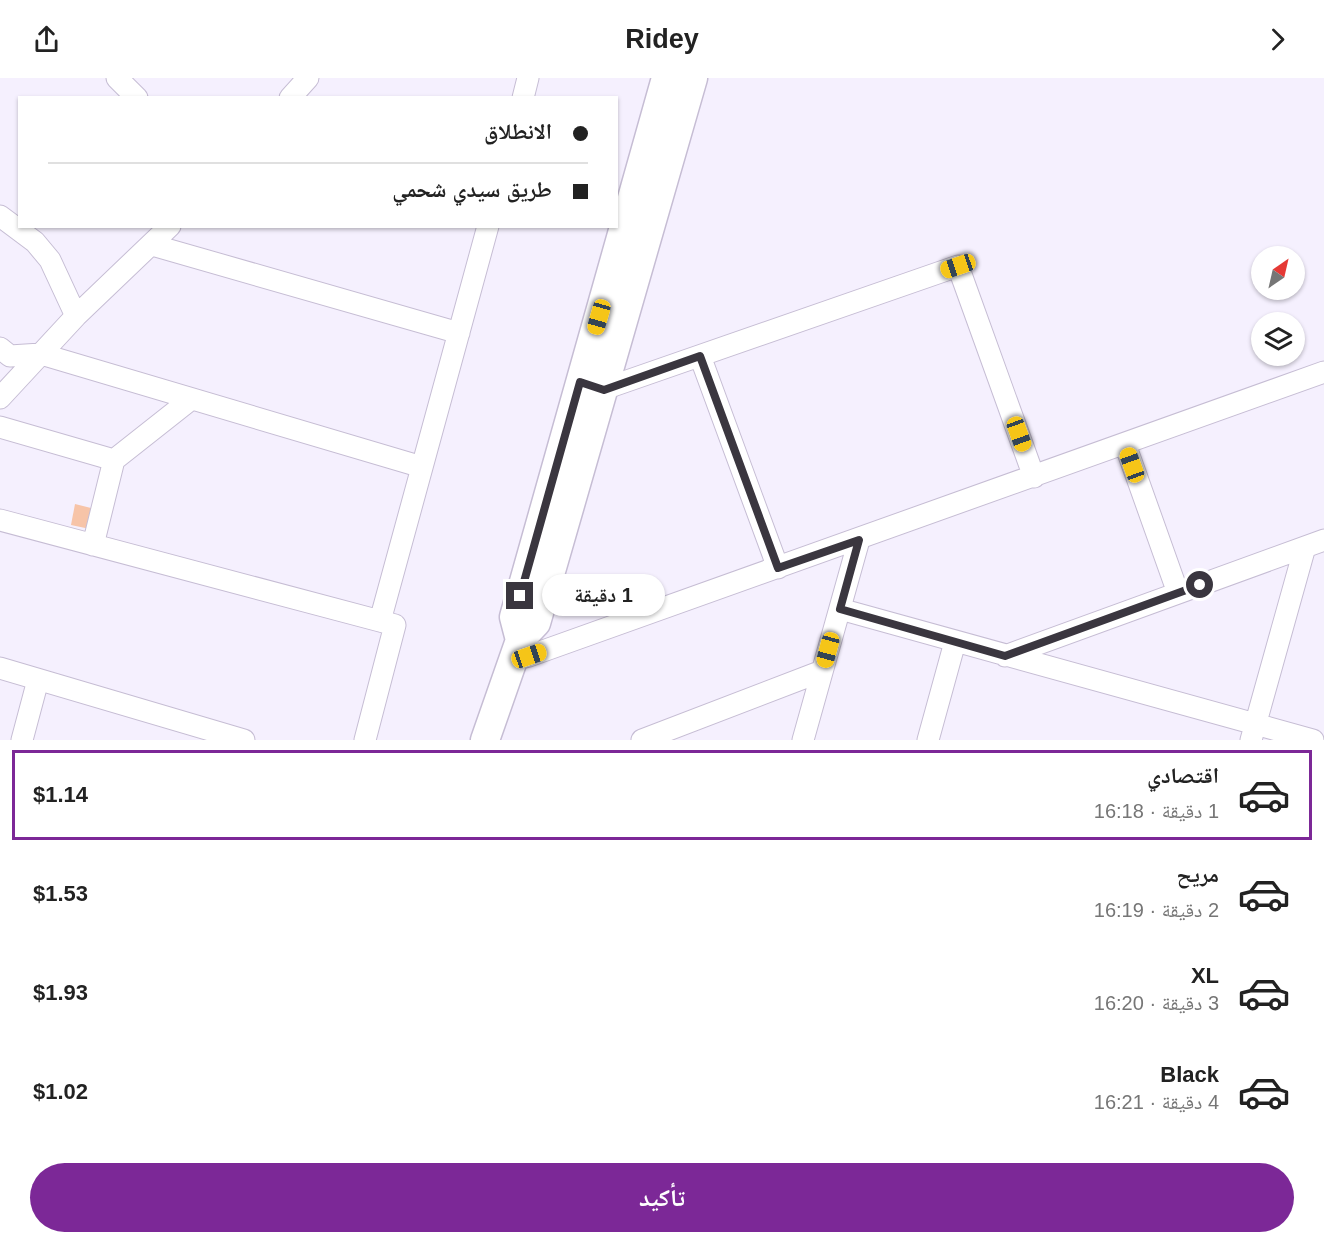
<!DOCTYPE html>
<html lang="ar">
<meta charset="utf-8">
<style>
body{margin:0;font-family:Helvetica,"Noto Naskh Arabic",sans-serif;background:#f6f6f6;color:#222;direction:rtl;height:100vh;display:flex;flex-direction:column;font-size:22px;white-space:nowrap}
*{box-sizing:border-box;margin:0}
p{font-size:20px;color:#767676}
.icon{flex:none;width:33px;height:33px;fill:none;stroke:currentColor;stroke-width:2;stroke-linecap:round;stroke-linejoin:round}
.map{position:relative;height:662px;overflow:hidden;direction:ltr}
.drawer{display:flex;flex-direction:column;background:#fff;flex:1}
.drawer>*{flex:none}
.guide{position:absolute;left:18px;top:18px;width:600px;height:132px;border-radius:0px;box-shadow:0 2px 4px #0004;direction:rtl;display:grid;align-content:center;height:132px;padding:0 30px;background:#fff}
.needle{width:39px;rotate:34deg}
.fabs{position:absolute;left:1251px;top:168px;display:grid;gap:12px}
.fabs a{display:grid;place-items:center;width:54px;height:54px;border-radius:50%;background:#fff;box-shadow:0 2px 4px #0004;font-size:30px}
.end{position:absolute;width:27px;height:27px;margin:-14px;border:8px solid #3a363f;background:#fff;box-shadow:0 0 0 3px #fff}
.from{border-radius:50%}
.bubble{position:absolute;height:42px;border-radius:21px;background:#fff;box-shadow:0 2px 4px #0004;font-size:20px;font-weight:700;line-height:42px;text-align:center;direction:rtl}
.car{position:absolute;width:18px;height:36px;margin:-18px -9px;border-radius:8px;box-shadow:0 0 4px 2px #0007;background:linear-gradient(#f5c518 24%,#345 0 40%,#f5c518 0 76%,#345 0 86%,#f5c518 0)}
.guide b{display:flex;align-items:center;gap:21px;height:57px;font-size:22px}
.guide b+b{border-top:2px solid #e0e0e0}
.guide i{width:15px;height:15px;background:#222}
ul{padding:10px 0 0;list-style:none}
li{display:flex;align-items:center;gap:18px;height:90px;margin:0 12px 9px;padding:0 18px;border:3px solid transparent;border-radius:0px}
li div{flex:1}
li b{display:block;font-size:22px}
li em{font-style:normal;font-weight:700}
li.selected{border-color:#7c2897}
li>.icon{width:54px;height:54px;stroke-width:1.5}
.button{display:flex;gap:12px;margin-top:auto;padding:12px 30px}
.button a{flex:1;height:69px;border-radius:36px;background:#7c2897;color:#fff;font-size:24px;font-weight:700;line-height:69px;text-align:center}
header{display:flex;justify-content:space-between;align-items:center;height:78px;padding:0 30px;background:#fff;font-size:27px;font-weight:700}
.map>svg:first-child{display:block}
</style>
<header><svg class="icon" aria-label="forward" viewBox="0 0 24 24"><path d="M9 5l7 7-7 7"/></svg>Ridey<svg class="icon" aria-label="share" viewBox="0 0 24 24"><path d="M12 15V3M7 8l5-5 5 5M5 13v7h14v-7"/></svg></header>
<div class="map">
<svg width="1324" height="662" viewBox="0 0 1324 662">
<rect width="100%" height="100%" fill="#f5f0fe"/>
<path fill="#f7c4a8" d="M75,426L95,431L90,451L71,447Z"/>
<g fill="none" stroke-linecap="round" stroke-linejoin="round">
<g stroke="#c6bdd4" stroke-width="23">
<path id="street" d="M117,0L137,20
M290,20L308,0
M523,20L528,0
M0,138L35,164L50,182L76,238
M152,167L459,255
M0,270L10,278L41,276L422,389
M700,278L778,490
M593,308L604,311L958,188L1034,399
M0,320L76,238L170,148
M0,349L114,382
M1125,366L1178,515
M0,442L395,547L365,662
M93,467L114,382L190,322
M840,531L1313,662
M380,543L488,148
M1005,578L1324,462
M512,582L529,578L1324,294
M0,590L244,662
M22,662L38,602
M642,662L822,593
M803,662L859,462
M928,662L955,564
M1251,662L1305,469"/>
</g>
<g stroke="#c6bdd4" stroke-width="31">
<path id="secondary" d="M520,562L536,545L693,0
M485,662L520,562L514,539L666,0"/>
</g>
<use href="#street" stroke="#fff" stroke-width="21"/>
<use href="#secondary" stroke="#fff" stroke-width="28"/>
</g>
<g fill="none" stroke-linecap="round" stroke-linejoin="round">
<path stroke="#3a363f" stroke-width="8" d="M520,518L580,304L604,312L700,278L778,490L859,462L840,531L1005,578L1200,507"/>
</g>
</svg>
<div class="fabs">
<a><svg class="needle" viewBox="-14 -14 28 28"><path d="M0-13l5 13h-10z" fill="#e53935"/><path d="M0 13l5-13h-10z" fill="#767676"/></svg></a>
<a><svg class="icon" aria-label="layers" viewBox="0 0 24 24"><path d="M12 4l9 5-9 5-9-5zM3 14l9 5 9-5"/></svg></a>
</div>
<i class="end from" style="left:1200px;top:507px"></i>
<i class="end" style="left:520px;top:518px"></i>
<div class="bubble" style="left:542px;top:496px;width:123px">1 دقيقة</div>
<i class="car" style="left:958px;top:188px;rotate:251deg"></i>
<i class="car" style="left:599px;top:239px;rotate:196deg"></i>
<i class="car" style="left:1019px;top:356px;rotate:160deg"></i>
<i class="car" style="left:1132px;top:387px;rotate:340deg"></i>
<i class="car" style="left:828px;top:572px;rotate:195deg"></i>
<i class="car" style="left:529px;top:578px;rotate:71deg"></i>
<div class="guide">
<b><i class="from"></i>الانطلاق</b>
<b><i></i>طريق سيدي شحمي</b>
</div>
</div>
<section class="drawer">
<ul>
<li class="selected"><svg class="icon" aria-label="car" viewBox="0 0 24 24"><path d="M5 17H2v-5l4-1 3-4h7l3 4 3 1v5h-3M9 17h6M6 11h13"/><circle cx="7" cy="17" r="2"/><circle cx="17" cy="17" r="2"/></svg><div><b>اقتصادي</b><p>1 دقيقة · 16:18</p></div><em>$1.14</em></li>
<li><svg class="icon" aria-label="car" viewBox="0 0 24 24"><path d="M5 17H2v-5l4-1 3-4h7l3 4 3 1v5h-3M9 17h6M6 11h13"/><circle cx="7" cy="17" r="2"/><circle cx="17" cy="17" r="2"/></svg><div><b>مريح</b><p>2 دقيقة · 16:19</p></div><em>$1.53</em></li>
<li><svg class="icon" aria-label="car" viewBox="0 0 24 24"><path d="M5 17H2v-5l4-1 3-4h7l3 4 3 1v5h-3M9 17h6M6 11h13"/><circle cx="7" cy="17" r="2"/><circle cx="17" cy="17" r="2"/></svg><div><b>XL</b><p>3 دقيقة · 16:20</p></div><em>$1.93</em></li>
<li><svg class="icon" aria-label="car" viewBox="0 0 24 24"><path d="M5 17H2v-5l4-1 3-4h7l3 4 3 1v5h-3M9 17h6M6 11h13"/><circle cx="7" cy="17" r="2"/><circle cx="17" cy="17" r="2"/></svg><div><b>Black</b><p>4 دقيقة · 16:21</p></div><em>$1.02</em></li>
</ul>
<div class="button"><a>تأكيد</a></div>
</section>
